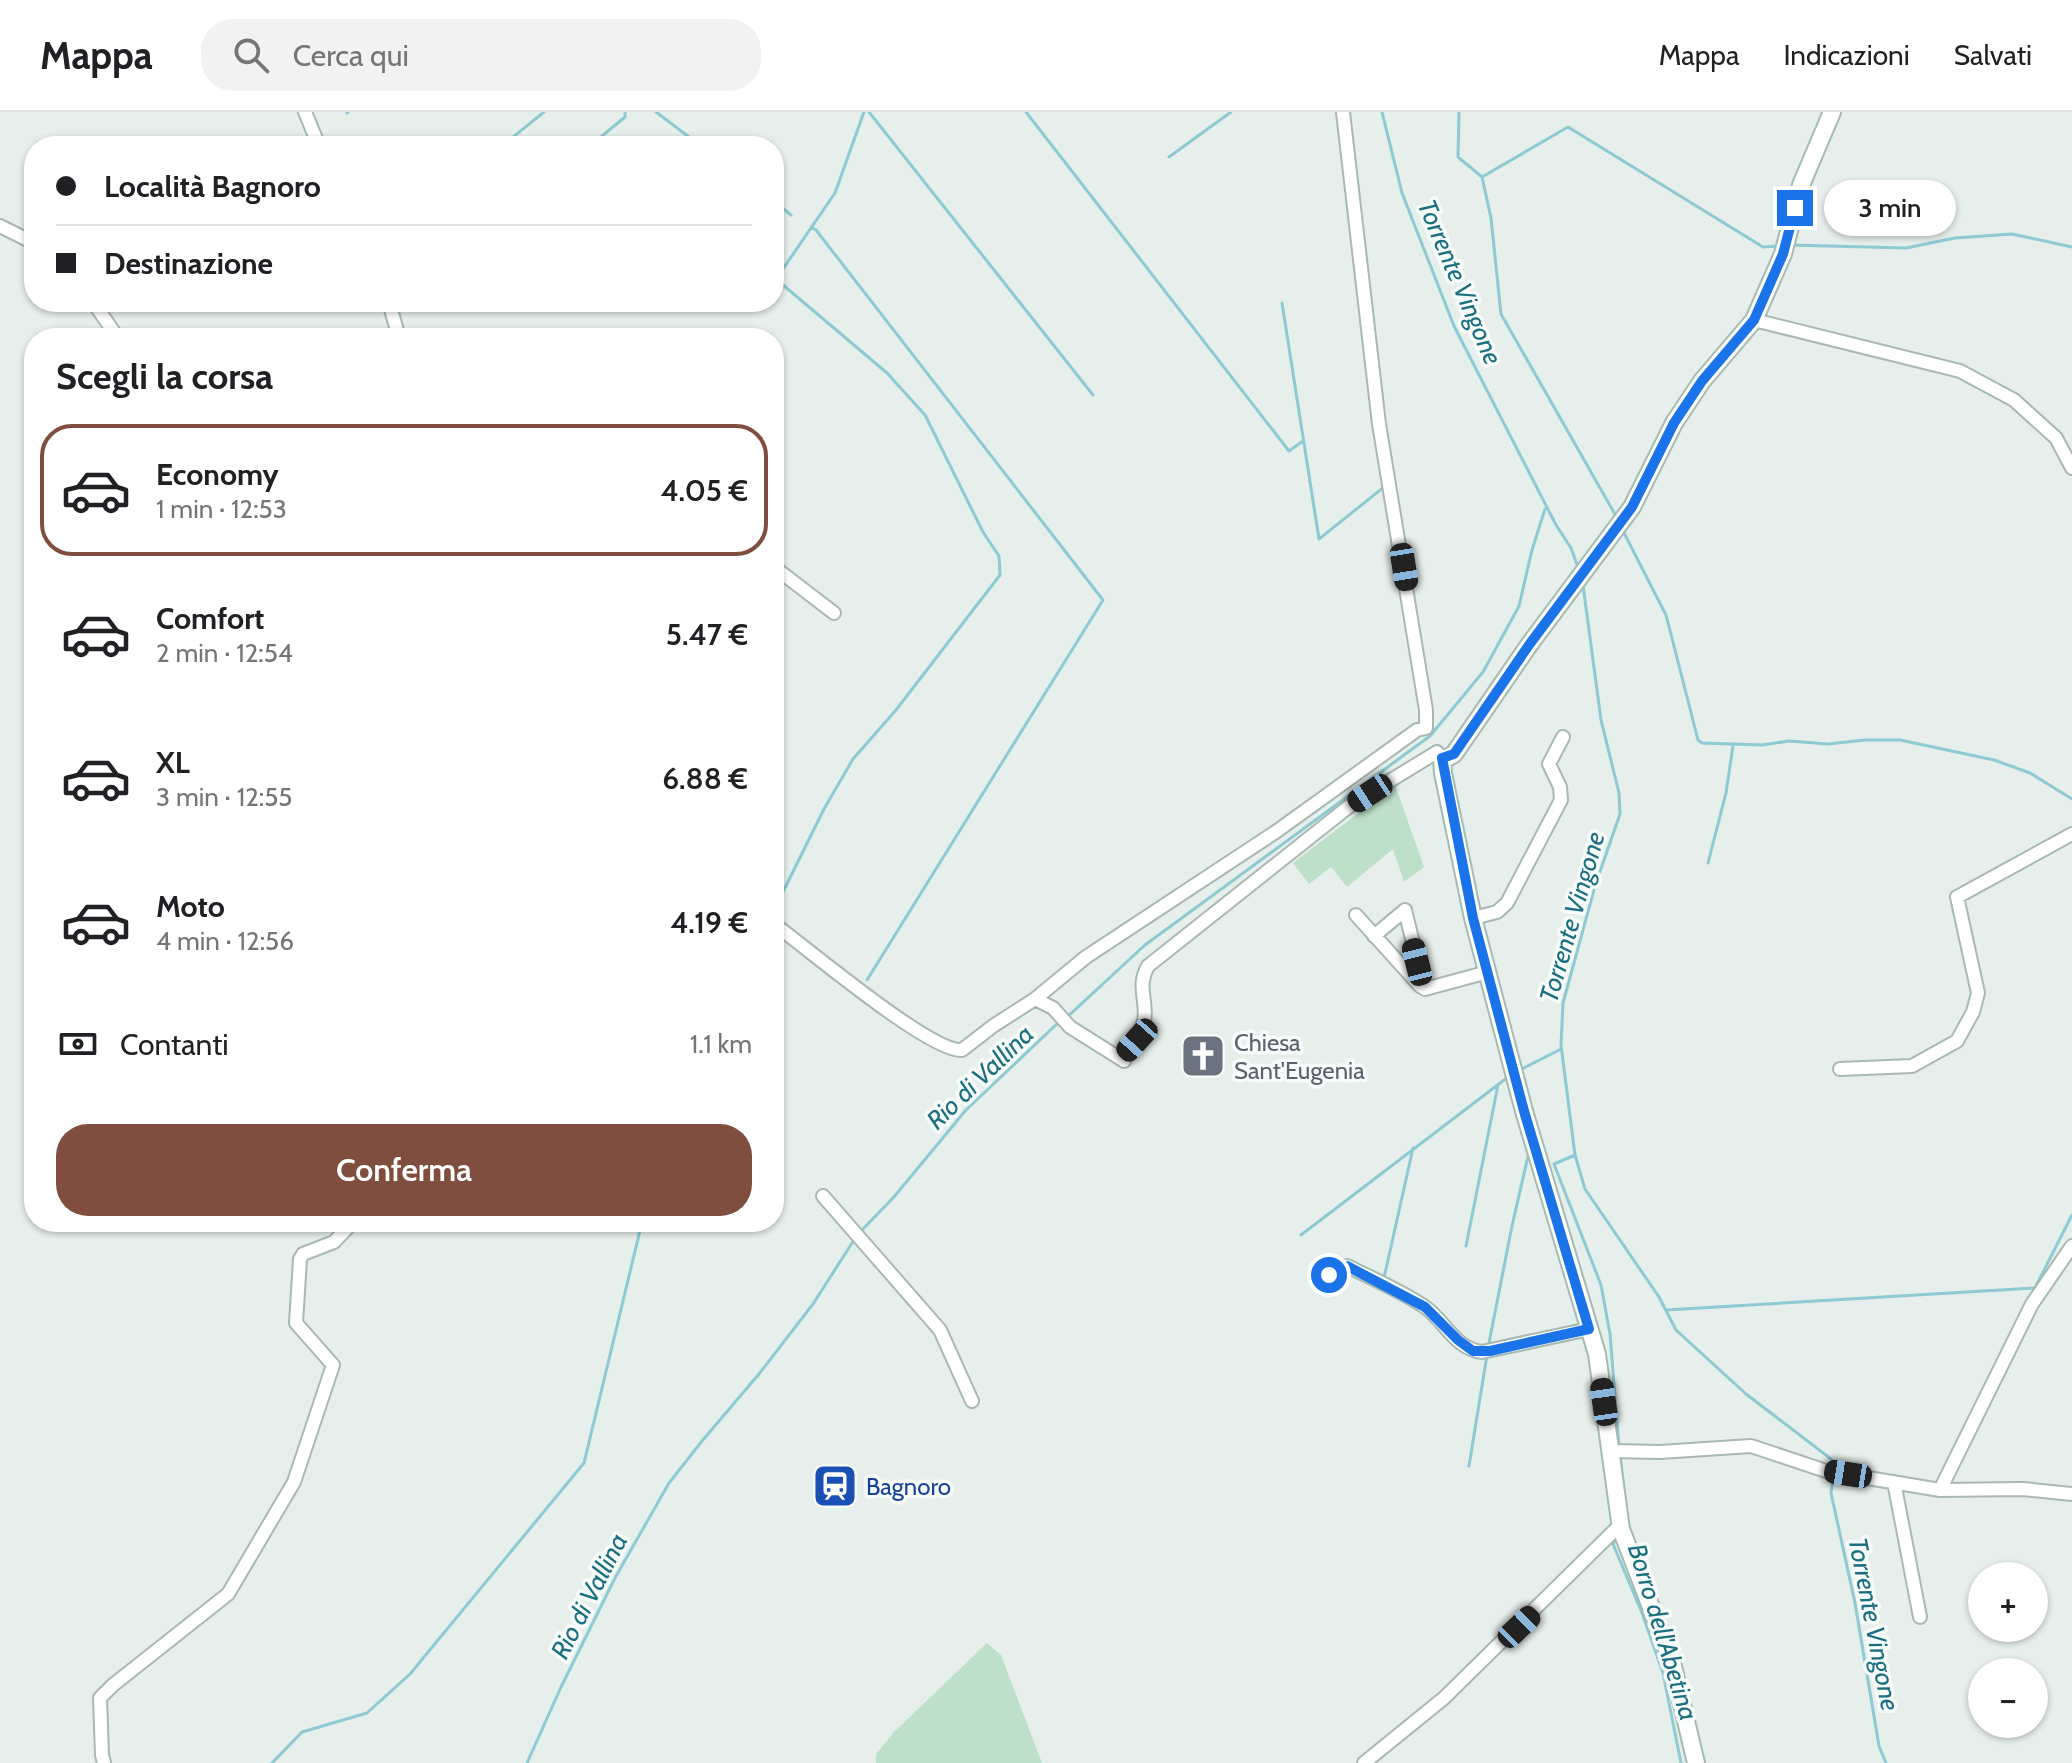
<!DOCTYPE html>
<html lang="it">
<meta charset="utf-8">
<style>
body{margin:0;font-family:Cabin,sans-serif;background:#f2f2f2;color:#202124;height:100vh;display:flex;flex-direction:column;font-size:30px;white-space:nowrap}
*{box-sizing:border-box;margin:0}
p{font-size:26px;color:#757577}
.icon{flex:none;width:44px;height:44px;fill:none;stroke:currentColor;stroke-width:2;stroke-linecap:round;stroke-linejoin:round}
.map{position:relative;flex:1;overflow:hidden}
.drawer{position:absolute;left:24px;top:216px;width:760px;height:904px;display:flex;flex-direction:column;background:#fff;border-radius:32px;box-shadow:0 2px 6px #0004}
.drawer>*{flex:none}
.banner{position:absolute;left:24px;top:24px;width:760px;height:176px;border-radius:32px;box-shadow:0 2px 6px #0004;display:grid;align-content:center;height:176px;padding:0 32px;background:#fff}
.buttons{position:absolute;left:1968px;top:1450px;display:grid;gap:16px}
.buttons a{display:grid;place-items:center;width:80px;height:80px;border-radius:50%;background:#fff;box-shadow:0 2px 6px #0004;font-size:40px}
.end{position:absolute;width:36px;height:36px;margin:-18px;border:10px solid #1a73e8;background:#fff;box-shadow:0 0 0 4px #fff}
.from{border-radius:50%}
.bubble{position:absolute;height:56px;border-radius:28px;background:#fff;box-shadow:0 2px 6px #0004;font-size:26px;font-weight:600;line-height:56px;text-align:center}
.car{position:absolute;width:24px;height:48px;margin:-24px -12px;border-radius:10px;box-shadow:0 0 6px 2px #0007;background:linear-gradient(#222 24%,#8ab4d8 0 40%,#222 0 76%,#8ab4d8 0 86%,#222 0)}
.banner b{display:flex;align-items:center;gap:28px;height:76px;font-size:30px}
.banner b+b{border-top:2px solid #e0e0e0}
.banner i{width:20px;height:20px;background:#202124}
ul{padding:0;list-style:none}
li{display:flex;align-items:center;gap:24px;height:132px;margin:0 16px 12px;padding:0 16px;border:4px solid transparent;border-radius:32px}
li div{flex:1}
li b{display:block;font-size:30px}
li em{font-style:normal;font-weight:600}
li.selected{border-color:#7f4e3f}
li>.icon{width:72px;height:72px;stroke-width:1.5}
h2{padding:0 32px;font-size:36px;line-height:96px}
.pay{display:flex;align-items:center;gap:20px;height:88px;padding:0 32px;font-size:30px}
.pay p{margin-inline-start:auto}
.primary-button{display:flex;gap:16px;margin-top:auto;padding:16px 32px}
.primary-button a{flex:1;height:92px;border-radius:32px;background:#7f4e3f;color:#fff;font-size:32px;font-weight:600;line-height:92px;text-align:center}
header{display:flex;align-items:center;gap:48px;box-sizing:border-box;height:112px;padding:0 40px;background:#fff;border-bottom:2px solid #e0e0e0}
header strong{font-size:38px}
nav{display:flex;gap:44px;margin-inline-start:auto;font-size:28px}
.search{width:560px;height:72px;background:#f2f2f2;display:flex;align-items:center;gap:20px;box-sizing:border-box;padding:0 28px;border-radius:32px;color:#757577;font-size:30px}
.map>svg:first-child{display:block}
</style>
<header>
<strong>Mappa</strong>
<div class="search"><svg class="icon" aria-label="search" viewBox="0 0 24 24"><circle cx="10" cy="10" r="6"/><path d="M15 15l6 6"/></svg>Cerca qui</div>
<nav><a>Mappa</a><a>Indicazioni</a><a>Salvati</a></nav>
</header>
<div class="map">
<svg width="2072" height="1651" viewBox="0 0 2072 1651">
<rect width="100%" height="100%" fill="#e6efeb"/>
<path fill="#bfe0c8" d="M1395,673L1424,755L1404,770L1393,737L1347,775L1331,755L1309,772L1293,751Z
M987,1531L1001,1543L1042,1651H876V1642L894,1620Z"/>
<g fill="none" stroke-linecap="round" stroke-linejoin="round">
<path stroke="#8ec9d4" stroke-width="3" d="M656,0L701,34
M869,0L1093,283
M1026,0L1289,339L1303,329
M1382,0L1402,81L1454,214L1556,413L1571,436L1579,458
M1459,0L1458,45L1482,65L1491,106L1501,202L1616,404
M347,1L348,0
M502,34L544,0
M590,34L625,5V0
M1169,45L1231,0
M1482,65L1568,15L1763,135L1778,134
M774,89L791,103
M811,115L816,118L1103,488L867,868
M1790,133L1906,136L1955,126L2012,122L2072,135
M743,190L752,198
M1282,191L1319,427L1384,375
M413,198L421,190
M1623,419L1666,503L1698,628L1702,631L1762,633L1789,629L1828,632L1865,628H1900L1994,648L2030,661L2072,687
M1583,473L1601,608L1619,681L1620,702L1595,774L1563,891L1561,933L1575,1043L1585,1077L1659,1185L1676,1218L1746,1282L1831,1347L1834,1355
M1708,751L1726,681L1733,634
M774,798L824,697L853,647L896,598L1000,463L999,444L983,420L925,303L887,261L776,167L835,81L864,0
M1066,906L1145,833L1430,624L1483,560L1519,494L1532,438L1545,397
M1518,959L1561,937
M1575,1043L1554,1052L1601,1173L1610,1222L1619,1335
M861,1119L893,1086L966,998L1059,910
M1301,1123L1508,965
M1466,1134L1498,973
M1384,1166L1413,1036
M1666,1198L2035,1176L2072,1103
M1488,1236L1512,1114L1529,1040
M1620,1342L1627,1406
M1469,1354L1487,1243
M1833,1365L1831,1381L1855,1491L1879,1634L1886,1651
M1618,1423L1613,1432L1642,1501L1663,1561L1681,1651
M272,1651L302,1620L367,1601L410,1562L584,1351L642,1110
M527,1651L561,1575L615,1466L669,1371L702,1329L759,1262L813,1192L854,1128"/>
<g stroke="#a8b8b2" stroke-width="16">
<path id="street" d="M305,0L319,34
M1343,0L1379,312L1426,598V616
M0,114L34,131
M93,190L118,226
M389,190L399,226
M1754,208L1960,259L2014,288L2056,326L2072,356
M774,455L834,501
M1356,803L1420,874L1425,877L1488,860
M1473,806L1497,800L1507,791L1561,688L1560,675L1549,652L1563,625
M774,812C807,836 931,941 962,938L993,914L1035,887L1086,845L1277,719L1417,618L1426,616
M1374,824L1405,798L1424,876
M1035,887L1053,896L1070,915L1124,949C1127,934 1140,925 1144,909C1148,888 1136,875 1148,854L1352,692L1437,640
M1840,957L1912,954L1957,929L1973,900L1978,881L1957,785L2072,722
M823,1084L940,1218L972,1289
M1329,1163L1336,1156L1347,1154C1370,1165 1405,1181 1425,1195C1445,1209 1455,1237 1482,1240L1589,1217
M1610,1339L1660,1340L1751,1334L1826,1359L1940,1378L2023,1377L2072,1382
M1894,1370L1920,1505
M1940,1378L2032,1192L2072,1134
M104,1651L102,1643L100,1586L113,1573L228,1482L294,1370L333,1253L296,1211L300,1147L303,1142L334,1130L353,1110
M1364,1651L1444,1586L1620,1413"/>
</g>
<g stroke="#a4bbb3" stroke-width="20">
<path id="secondary" d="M1696,1651L1672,1550L1621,1417L1597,1242L1524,999L1473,806L1443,661L1442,646H1447L1454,642L1529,533L1632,395L1674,311L1702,269L1754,208L1783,142L1801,73L1832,0"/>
</g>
<use href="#street" stroke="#fff" stroke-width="12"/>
<use href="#secondary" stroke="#fff" stroke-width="16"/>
</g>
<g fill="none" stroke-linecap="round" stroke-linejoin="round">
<path stroke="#1a73e8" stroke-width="10" d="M1329,1163L1336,1156L1347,1154L1425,1195L1458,1228L1473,1239H1490L1589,1217L1524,999L1473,806L1442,646L1454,642L1529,533L1632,395L1674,311L1702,269L1754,208L1783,142L1795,96"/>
</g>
<defs>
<g id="church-square" transform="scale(2.3)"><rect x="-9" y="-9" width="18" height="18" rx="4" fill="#6b7280" stroke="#f7fbf9"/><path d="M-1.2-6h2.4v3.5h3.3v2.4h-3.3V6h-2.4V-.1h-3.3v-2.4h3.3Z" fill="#fff"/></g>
<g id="station-square" transform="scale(2.3)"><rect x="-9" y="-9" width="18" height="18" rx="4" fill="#1a4fb4" stroke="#f7fbf9"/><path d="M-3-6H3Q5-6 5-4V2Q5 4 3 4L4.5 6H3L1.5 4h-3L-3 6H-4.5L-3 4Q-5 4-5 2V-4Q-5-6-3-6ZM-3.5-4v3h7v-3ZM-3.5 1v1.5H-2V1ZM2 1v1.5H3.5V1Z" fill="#fff"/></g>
</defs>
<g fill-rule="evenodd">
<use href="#church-square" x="1203" y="944"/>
<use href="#station-square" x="835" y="1374"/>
</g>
<g text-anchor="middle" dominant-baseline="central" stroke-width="7" stroke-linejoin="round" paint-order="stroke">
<g font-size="24" fill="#5b616d" stroke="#f7fbf9" text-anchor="start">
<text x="1234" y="930">Chiesa<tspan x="1234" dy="28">Sant'Eugenia</tspan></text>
</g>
<g font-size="24" fill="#164399" stroke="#f7fbf9" text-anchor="start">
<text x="866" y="1374">Bagnoro</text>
</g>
<g font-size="26" font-style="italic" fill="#1c6f80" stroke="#f7fbf9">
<text transform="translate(1460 170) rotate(67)">Torrente Vingone</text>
<text transform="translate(1572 805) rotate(-74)">Torrente Vingone</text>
<text transform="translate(980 965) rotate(-44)">Rio di Vallina</text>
<text transform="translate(589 1484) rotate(-63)">Rio di Vallina</text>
<text transform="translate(1874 1512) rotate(79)">Torrente Vingone</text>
<text transform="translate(1663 1520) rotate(73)">Borro dell'Abetina</text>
</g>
</g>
</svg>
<div class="buttons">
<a>+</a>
<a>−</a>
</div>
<i class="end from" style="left:1329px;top:1163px"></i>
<i class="end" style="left:1795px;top:96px"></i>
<div class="bubble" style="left:1824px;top:68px;width:132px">3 min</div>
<i class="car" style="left:1404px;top:455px;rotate:171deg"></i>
<i class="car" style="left:1370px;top:681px;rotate:237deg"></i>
<i class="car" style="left:1417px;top:850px;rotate:346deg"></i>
<i class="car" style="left:1137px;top:928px;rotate:222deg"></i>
<i class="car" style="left:1604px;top:1290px;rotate:352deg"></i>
<i class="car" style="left:1848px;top:1362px;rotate:279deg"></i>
<i class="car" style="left:1519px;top:1515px;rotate:46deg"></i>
<div class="banner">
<b><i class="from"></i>Località Bagnoro</b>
<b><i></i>Destinazione</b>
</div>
<section class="drawer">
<h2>Scegli la corsa</h2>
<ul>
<li class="selected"><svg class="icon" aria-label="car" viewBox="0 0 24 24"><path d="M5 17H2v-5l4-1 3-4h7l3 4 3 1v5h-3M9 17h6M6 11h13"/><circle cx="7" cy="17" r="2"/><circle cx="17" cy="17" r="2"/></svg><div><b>Economy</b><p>1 min · 12:53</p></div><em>4.05 €</em></li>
<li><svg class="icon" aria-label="car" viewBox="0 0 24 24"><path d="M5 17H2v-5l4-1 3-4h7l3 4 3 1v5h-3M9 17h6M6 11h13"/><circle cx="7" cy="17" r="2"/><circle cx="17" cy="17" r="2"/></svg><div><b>Comfort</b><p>2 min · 12:54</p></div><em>5.47 €</em></li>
<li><svg class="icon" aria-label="car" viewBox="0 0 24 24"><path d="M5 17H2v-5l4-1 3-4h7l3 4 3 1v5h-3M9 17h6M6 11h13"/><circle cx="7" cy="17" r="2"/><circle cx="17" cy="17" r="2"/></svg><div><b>XL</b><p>3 min · 12:55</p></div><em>6.88 €</em></li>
<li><svg class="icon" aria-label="car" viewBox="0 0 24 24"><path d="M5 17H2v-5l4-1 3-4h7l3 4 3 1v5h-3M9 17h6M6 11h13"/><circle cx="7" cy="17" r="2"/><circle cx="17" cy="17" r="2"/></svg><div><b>Moto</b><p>4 min · 12:56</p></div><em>4.19 €</em></li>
</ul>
<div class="pay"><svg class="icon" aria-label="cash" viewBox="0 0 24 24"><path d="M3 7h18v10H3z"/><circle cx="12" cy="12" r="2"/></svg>Contanti<p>1.1 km</p></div>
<div class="primary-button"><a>Conferma</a></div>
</section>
</div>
